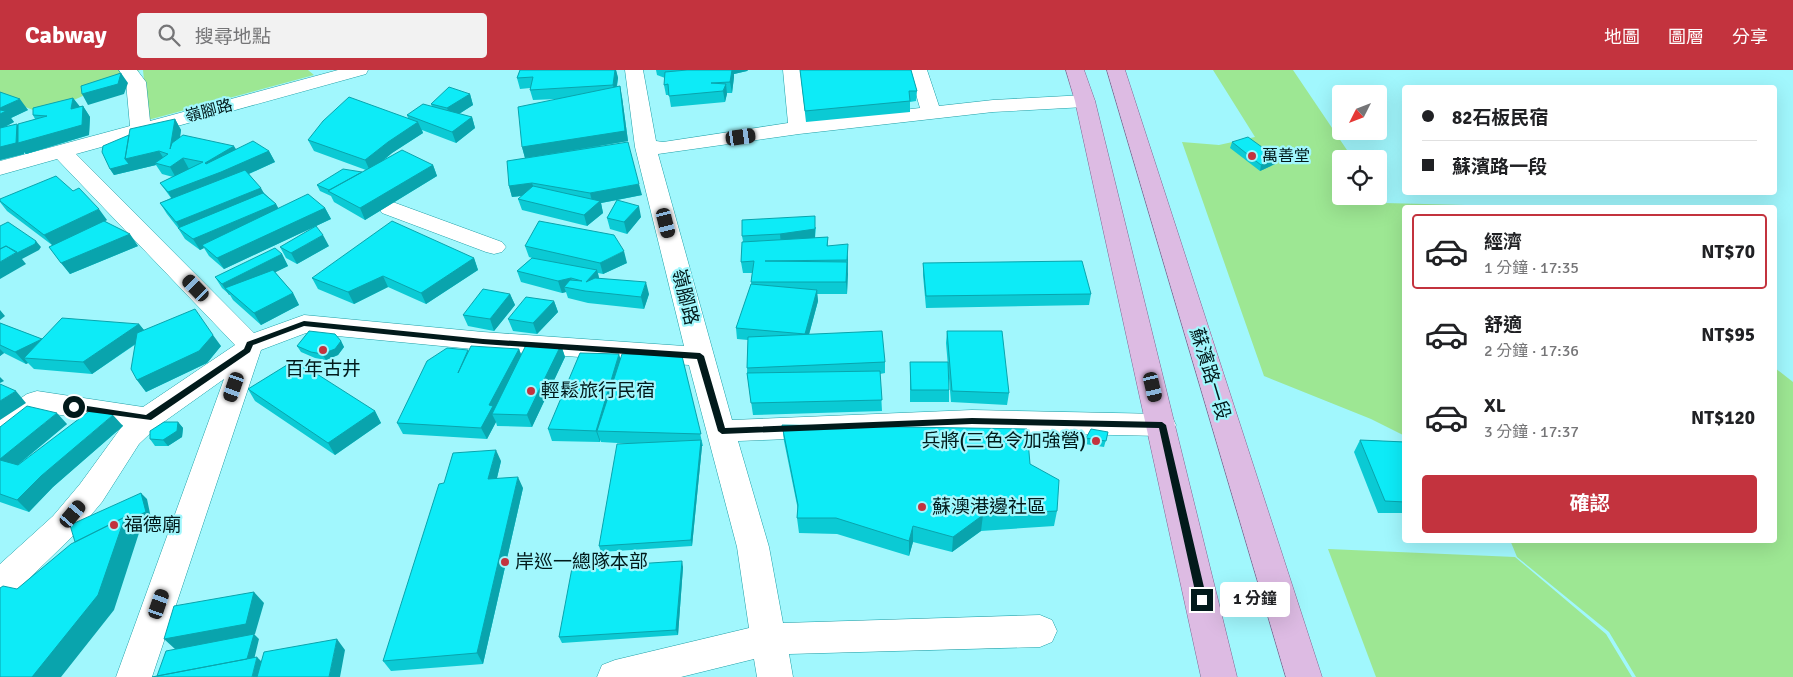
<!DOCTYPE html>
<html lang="zh-TW">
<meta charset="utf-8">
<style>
body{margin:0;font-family:Signika,"Noto Sans TC",sans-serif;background:#f2f2f2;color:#202124;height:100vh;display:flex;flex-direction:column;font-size:19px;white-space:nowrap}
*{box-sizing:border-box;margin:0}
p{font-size:16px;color:#757577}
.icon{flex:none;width:28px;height:28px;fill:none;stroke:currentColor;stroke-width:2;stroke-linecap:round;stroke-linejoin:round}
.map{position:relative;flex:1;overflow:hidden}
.sheet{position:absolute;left:1402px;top:135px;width:375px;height:338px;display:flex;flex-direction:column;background:#fff;border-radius:5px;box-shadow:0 5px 20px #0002}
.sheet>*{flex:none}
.hud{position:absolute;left:1402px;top:15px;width:375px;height:110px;border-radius:5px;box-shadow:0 5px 20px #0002;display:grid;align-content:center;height:110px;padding:0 20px;background:#fff}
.needle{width:32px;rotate:228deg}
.tools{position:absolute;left:1332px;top:15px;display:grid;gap:10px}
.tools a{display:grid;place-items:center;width:55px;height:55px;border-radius:5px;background:#fff;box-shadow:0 5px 20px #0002;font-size:25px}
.end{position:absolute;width:22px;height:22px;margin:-11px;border:6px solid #021a1b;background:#fff;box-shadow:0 0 0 2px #fff}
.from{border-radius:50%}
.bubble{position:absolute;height:35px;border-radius:5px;background:#fff;box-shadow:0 5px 20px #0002;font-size:16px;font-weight:700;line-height:35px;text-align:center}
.car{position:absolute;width:15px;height:30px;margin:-15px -8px;border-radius:6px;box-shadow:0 0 4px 1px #0007;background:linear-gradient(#222 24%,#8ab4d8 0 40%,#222 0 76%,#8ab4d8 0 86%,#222 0)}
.hud b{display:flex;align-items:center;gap:18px;height:48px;font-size:19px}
.hud b+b{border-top:1px solid #e0e0e0}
.hud i{width:12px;height:12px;background:#202124}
ul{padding:9px 0 0;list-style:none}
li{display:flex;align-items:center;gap:15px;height:75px;margin:0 10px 8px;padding:0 10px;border:2px solid transparent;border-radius:5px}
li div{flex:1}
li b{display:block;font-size:19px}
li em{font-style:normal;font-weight:700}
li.active{border-color:#c3333e}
li>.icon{width:45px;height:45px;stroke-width:1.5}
.primary-button{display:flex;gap:10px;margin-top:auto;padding:10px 20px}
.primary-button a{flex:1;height:58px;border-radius:5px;background:#c3333e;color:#fff;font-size:20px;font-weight:700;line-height:58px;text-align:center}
header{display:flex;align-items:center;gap:30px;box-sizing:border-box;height:70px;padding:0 25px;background:#c3333e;color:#fff}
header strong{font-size:24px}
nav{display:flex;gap:28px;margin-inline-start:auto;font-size:18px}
.search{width:350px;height:45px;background:#f2f2f2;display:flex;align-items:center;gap:12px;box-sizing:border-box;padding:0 18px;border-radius:5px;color:#757577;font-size:19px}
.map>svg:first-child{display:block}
</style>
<header>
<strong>Cabway</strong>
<div class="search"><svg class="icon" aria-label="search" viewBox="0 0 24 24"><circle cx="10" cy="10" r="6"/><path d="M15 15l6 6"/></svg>搜尋地點</div>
<nav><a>地圖</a><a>圖層</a><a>分享</a></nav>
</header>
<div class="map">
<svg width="1793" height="607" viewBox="0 0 1793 607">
<rect width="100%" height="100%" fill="#a1f7fd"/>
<path fill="#9de793" d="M0,0H140L43,44L0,27Z
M143,0H308L314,5L148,50Z
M1213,0H1293L1353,89H1341V126L1379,125L1384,133L1546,137L1405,138V366L1371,349L1264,306L1182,72L1219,75L1255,67Z
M1775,298L1793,312V607H1636L1609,562L1517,487L1510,470H1775Z
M1328,479L1515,487L1606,564L1632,607H1376Z"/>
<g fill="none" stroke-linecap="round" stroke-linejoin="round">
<g stroke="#1f9fa7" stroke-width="1">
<path id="minor" d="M119,0H137L146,12L150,51L338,0H368L366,4L76,84L254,263L304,245L483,262L684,276L635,77L625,0H643L656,71L663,72L788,53L783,0H801L808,51L920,38L909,0H927L939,36L993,30L1085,25L1092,27L1095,31L1092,35L1085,37L993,42L799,64L658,84L732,350L972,340L1162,344L1172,347L1176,355L1172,363L1162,366L972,362L738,371L769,477L783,553L1040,545L1052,550L1057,561L1052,572L1040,577L789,584L793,607H757L754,589L681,607H597L602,595L615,590L749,558L737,477L689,295L483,280L306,263L261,280L152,607H116L224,309L158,356L139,374L102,432L75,464L12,525L0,529V494L53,446L80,414L123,355L42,342L10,364L0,367V342L27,324L37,321L143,337L235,275L57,89L0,105V91L130,56L126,12Z
M390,131L502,172L506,177L502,182L494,184L486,182L382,143L379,138L382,133Z"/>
</g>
<g stroke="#826591" stroke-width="1">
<path id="major" d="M1066,0H1084L1095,31L1237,607H1201L1075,31Z
M1107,0H1125L1322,607H1286Z"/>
</g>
<use href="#minor" fill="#fff" fill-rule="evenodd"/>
<use href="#major" fill="#ddbbe3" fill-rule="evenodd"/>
</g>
<path fill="#0bcad4" d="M520,0H616L618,8L617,17L622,27L628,71L600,76L642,125L617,130L641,147L627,164L610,159L607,148L617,130L601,133L603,143L587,156L522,140L518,129L522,126L512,127L509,116L525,88L522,77L557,29L533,30L530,20V18L520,19L517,8Z
M656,0H748L747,1L734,4V7L732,23H727L725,32L671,37L669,25H666L664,15L665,8L657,5Z
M800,0H911L917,21L916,31L910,32V42L806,52Z
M0,22L28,40L11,48L14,52L5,57L18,55L35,49L33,45L73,28L80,37L83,36L90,47L89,65L26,84L24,82V84L0,90Z
M470,24L473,35L459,44L472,47L475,58L456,73L422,60L423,63L392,83L384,90L433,95L437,106L365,150L334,132L331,126L320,121L317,115L362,102L366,100L314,81L308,70L408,48L407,45L432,37L431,34Z
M175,49L181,60L180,68L236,79L269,81L275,92L249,104L264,123L276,134L278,138H325L331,149L224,199L209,186L204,178L200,180L185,169L178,158L167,144L160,133L171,128L160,113L173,107L162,104L156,95L114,105L110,99Z
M1232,72L1275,94L1260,101L1230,78Z
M0,129L107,150L105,151L138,176L70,204L49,177L52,175L7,141L0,132Z
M816,157L815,168L828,167V176L848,186L847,224H817L818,231L809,265L885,292V303L880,304L882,341L753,345L747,303L748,270L737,269L736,258L751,215L752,203H743L741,192L743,171L742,166Z
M329,176L297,194L286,188L280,177Z
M525,176L627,193L603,204L598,203L599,208L649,224L644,239L588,233L568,228L566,222L562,223L521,212L517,201L532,188L529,187Z
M282,184L288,196L275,202L293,223L299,235L261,255L233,230L230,225L222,218L215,207Z
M474,188L478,200L426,234L388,217L354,234L318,219L312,208Z
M923,193L1091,224L1089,235L926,238L923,205Z
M510,224L515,235L494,261L468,256L463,245Z
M554,231L558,242L537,264L513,261L508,249Z
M0,253L42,269L139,254L144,260L221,276L207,293L146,322L137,310L136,274L92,304L34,299L28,293L26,294L4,283L0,286Z
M947,261L1009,323L1007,335L951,332L946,273Z
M341,271L344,277L338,285L326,290L315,288L301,282L297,276Z
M561,275L565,287L532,357L497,356L496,352L487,369L403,364L397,353L468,280V281L519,279L521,285Z
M682,286L703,376H702L692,476L601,482L599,476L634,374L601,372L600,370V372L552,371L548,359L620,288Z
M910,292L949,320V332H910Z
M248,319L375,341L381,353L335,385L255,331Z
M178,352L183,358L182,367L168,376H155L150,369Z
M67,354L23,391L123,356L53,417L29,442L0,432V357Z
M782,355L1030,394L1057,441L1054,456L981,461L952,482L913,472L909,486L837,464L799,463L797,448L798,440L784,371Z
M1108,362L1104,377L1085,374L1086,368Z
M1360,370L1405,372V443H1378L1354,382Z
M501,391L497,408L523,418L483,594L391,601L383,591L444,413Z
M683,497L678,565L562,573L559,567Z"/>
<path fill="#09a4ad" d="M615,0H616L618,8L615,25L613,15Z
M724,0H748L747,1L734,4V7L732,23L730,12Z
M121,3L128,13L124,24L88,35L82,24Z
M726,14L727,24L725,32L723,21Z
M620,16L622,27L628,71L525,88L522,77Z
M470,24L473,35L451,49L447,38Z
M73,28L81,38L71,39Z
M20,29L28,40L11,48L14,52L0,59V38Z
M83,36L90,47L89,65L26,84L24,82V84L0,90V77L17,54L25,65Z
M472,47L475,58L456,73L452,62Z
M175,49L181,60L176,90L170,79Z
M418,52L423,63L392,83L370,101L365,90L388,72Z
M234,76L241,87L212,104L205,93Z
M159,81L166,92L155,93L156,95L114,105L110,99L125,89Z
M269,81L275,92L228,113L175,134L168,122Z
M183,88L189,99L176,108L170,97Z
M1277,88L1275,94L1260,101L1261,95Z
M433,95L437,106L365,150L360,138Z
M532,113L536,124L512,127L509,116Z
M639,114L642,125L601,133L603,143L587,156L584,145L593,135L590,123Z
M261,118L267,129L181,160L176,152Z
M276,134L282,145L202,175L204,178L200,180L193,169Z
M639,136L641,147L627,164L624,152Z
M325,138L331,149L224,199L217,188Z
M99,139L107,150L53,176L44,165Z
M815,146V170L781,176L780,164Z
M130,164L138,176L70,204L61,193Z
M323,165L329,176L297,194L291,183Z
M36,171L41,177L39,180L22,189L26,194L0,209V192Z
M848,174V202L847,190Z
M624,181L627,193L603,204L600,193Z
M282,184L288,196L232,224L225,218L230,225H229L222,214Z
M474,188L478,200L426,234L421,223Z
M847,192L848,204L847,224L846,212Z
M597,200L600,212H586Z
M383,206L388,217L354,234L348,222Z
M571,208L575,219L564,217L566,222L562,223L558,211Z
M646,212L649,224L644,239L641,227Z
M817,220L818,231L806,275L805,264Z
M293,223L299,235L261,255L254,243Z
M510,224L515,235L494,261L490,249Z
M554,231L558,242L537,264L533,253Z
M0,240L5,246L0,250Z
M139,254L148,265L92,304L83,292Z
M213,265L221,276L207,293L146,322L137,310Z
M42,269L24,288L28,293L26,294L15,282Z
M341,271L344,277L338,285L326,290L322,284Z
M561,275L565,287L532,357L527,345Z
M0,279L4,283L0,286Z
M519,279L523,290L492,344L496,352L487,369L481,358L489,335Z
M619,284L623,296L597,361L600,370V372L596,361Z
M0,307L4,311L0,313Z
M16,321L26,333L0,350V331Z
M375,341L381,353L335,385L328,373Z
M57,343L67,354L10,401L0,391V389Z
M113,345L123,356L53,417L29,442L17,430L41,406Z
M178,352L183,358L182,367L168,376L163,370Z
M701,370L702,376L692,476L691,470Z
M496,380L501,391L494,420L488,409Z
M518,407L523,418L483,594L477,583Z
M141,423L147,429L151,448L133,456L139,463L114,540L61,607H32L125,447Z
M983,445L981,461L952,482L953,467Z
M913,456V472L909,486V471Z
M682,491L683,497L678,565L676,560Z
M254,522L264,533L255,564H254L259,569L252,598L175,579L164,569Z
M337,569L345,580L340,607H329Z
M257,587L267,597L265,607H252Z"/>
<path fill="#0debf7" stroke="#09a4ad" d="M520,0H615L613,15L530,20L533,7L517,8Z
M687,0H732L730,12L711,13L726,14L723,21L669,26L668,14L664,15L665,2Z
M800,0H911L917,21H909L910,31L805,41Z
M121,3L118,14L82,24L81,16Z
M620,16L625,61L522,77L518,37Z
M449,17L470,24L447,38L431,34Z
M0,22L20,29L0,38Z
M349,27L418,52L388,72L365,90L308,70L323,51Z
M73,28L71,39L83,36L82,55L18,73V54L47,46L33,45V38Z
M423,34L472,47L452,62L407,45Z
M0,40L6,41L0,44Z
M175,49L170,79L172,73L183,65L234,76L205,93L206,94L253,71L269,81L221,102L168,122L160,113L203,92L183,88L170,97L155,93L168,84L159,81L125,89L130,59Z
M17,54L16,73L0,77V58Z
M129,65L125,89L129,94L110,99L102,82L103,76Z
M1248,67L1277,88L1261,95L1232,72Z
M628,72L639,114L590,123L532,113L509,116L507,91Z
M402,80L433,95L360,138L328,121Z
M343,99L362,102L329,120L317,115Z
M245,100L261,118L176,152L160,133Z
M56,106L73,121L79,118L99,139L44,165L0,131V129Z
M533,116L600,131L584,145L518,129Z
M263,123L276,134L193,169L178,158Z
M308,124L325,138L217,188L202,175Z
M617,130L639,136L624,152L607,148Z
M815,146V159L780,164L742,166V150Z
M104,151L130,164L61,193L49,177Z
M392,151L474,188L421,223L383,206L348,222L312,208Z
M539,151L614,165L624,181L600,193L525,176Z
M8,152L36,171L35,174L17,183L6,176L0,179V156Z
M316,156L323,165L291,183L280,177Z
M828,167L827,176L848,174L847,190L765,191L847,192L846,212H751L754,191L741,192L742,172Z
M6,176L17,182L0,192V179Z
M275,178L282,184L222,214L215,207Z
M532,188L597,200L586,212L595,208L646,212L641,227L585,221L564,217L570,210L582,211L571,208L558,211L517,201Z
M1082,191L1091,224L926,226L923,193Z
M273,200L293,223L254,243L225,218Z
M751,214L817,220L805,264L736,258Z
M483,219L510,224L490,249L463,245Z
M526,227L554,231L533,253L508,249Z
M195,239L213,265L199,281L137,310L131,299L137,263Z
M62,248L139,254L83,292L24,288Z
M0,253L42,269L15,282L0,275Z
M309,261L335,264L341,271L335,279L322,284L311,282L297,276Z
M882,261L885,292L747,298L748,267Z
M947,261H1002L1009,323L952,321Z
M527,273L561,275L527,345L492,344Z
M471,276L519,279L489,335L493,336L481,358L397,353L427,291L447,278L468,280L458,303Z
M580,283L619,284L596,361L548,359Z
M622,284L682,286L701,364L597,361Z
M295,290L375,341L328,373L248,319Z
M910,292H948L949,320H911Z
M880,301L882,330L751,333L747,303Z
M0,314L16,321L0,331Z
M27,336L57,343L0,389V357Z
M92,339L113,345L41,406L17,430L0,424V390L18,395Z
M164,352H178L177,361L163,370L150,369V361Z
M782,355L1027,359L1030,394L1059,410L1057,441L983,445L953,467L913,456L909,471L836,448H797L798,435Z
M1091,359L1108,362L1106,371L1086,368Z
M701,370L691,470L599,476L617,374Z
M1360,370L1405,372V432L1385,431Z
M496,380L488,409L518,407L477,583L383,591L439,414L444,413L453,383Z
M141,423L146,442L127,450L125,447L75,472L70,455Z
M125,447L98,525L32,607H0V518L3,516L17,519L71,474Z
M682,491L676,560L559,567L572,498Z
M254,522L246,554L164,569L174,536Z
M254,564L247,589L157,606L166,581Z
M337,569L329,607H257L264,582Z
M257,587L252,607H152Z"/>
<path fill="#021a1b" d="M304,251L483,269L700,283L704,286L725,358L972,348L1162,352L1166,355L1207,530L1202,534L1197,530L1159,358L972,354L722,364L718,361L697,289L483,274L304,256L253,275L250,282L151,350L74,340L70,337L74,334L146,345L244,279L247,272Z"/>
<g fill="#c3333e" stroke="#a1f7fd" stroke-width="2">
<circle cx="1252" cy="86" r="5"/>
<circle cx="323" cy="280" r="5"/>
<circle cx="531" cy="321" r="5"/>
<circle cx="1096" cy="371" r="5"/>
<circle cx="922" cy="437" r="5"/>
<circle cx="114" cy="455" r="5"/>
<circle cx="505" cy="492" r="5"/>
</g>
<g text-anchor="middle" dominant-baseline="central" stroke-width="4.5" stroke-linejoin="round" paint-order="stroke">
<g font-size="16" fill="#021a1b" stroke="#a1f7fd">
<text transform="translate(209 41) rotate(-15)">嶺腳路</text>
</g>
<g font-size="16" fill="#021a1b" stroke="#a1f7fd" text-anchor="start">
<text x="1262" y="86">萬善堂</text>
</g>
<g font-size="19" fill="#021a1b" stroke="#a1f7fd">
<text transform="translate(685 227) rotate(76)">嶺腳路</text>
<text transform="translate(1210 304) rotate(73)">蘇濱路一段</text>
</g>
<g font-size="19" fill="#021a1b" stroke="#a1f7fd" text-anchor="start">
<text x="323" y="299" text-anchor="middle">百年古井</text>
<text x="541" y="321">輕鬆旅行民宿</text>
<text x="1086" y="371" text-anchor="end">兵將(三色令加強營)</text>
<text x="932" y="437">蘇澳港邊社區</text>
<text x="124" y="455">福德廟</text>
<text x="515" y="492">岸巡一總隊本部</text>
</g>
</g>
</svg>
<div class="tools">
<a><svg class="needle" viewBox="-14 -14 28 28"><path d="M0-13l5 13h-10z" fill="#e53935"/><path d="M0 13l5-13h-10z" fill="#757577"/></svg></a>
<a><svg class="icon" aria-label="locate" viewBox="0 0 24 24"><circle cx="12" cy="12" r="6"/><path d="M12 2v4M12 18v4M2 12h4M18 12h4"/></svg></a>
</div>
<i class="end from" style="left:74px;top:337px"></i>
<i class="end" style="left:1202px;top:530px"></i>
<div class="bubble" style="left:1220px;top:512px;width:70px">1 分鐘</div>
<i class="car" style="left:741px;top:67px;rotate:82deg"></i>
<i class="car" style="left:666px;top:153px;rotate:166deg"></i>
<i class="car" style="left:196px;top:218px;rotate:316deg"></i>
<i class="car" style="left:234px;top:317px;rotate:199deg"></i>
<i class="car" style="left:1153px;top:317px;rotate:167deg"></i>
<i class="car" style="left:73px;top:444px;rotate:40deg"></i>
<i class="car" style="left:159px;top:534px;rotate:19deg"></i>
<div class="hud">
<b><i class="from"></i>82石板民宿</b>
<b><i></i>蘇濱路一段</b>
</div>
<section class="sheet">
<ul>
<li class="active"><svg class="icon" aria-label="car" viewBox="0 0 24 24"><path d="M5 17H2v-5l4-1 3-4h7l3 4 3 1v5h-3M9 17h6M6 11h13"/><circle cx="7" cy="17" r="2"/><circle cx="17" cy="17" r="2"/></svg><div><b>經濟</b><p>1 分鐘 · 17:35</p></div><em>NT$70</em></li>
<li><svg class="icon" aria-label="car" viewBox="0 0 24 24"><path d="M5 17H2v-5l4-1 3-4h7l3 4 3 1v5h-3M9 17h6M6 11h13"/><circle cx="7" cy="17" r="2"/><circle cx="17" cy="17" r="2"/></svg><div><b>舒適</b><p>2 分鐘 · 17:36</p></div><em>NT$95</em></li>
<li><svg class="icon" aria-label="car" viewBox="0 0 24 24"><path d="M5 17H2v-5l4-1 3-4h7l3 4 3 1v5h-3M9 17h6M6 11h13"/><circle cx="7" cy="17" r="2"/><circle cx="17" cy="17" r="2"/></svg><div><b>XL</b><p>3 分鐘 · 17:37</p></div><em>NT$120</em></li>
</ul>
<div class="primary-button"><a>確認</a></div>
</section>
</div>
